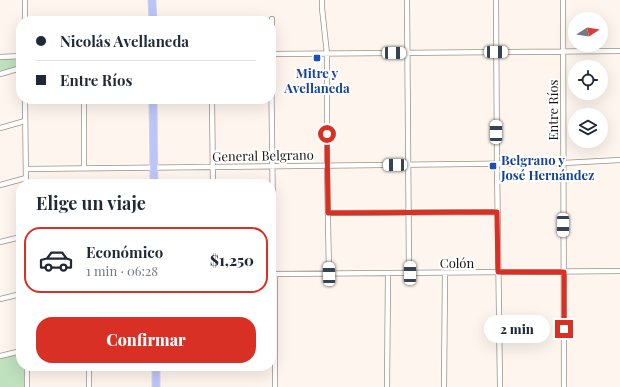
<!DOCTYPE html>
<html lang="es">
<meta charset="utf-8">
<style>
body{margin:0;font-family:"Playfair Display",serif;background:#f6f6f7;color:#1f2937;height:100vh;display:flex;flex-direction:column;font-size:15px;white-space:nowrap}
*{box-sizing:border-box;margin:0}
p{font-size:13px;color:#747a83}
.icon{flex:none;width:22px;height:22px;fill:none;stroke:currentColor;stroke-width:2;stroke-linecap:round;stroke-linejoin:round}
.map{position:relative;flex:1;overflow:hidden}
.sheet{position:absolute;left:16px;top:179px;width:260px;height:192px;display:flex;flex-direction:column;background:#fff;border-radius:16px;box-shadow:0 4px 16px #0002}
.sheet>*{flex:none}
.banner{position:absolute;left:16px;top:16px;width:260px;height:88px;border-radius:16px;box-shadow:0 4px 16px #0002;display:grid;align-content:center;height:88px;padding:0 20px;background:#fff}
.needle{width:26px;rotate:78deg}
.fabs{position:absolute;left:568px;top:12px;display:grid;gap:8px}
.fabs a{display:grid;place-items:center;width:40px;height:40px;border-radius:50%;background:#fff;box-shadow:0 4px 16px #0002;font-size:20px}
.end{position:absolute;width:18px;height:18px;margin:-9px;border:5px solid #d93025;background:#fff;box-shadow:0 0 0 2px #fff}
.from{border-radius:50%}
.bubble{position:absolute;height:28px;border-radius:14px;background:#fff;box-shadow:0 4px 16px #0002;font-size:13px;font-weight:800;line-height:28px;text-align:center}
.car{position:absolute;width:12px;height:24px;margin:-12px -6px;border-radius:5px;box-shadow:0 0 3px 1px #0007;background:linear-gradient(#fff 24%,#345 0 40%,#fff 0 76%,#345 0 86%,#fff 0)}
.banner b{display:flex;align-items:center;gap:14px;height:38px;font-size:15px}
.banner b+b{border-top:1px solid #e0e1e3}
.banner i{width:10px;height:10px;background:#1f2937}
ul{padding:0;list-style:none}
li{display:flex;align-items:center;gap:12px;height:66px;margin:0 8px 6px;padding:0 12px;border:2px solid transparent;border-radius:16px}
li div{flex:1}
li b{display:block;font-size:15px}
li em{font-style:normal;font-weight:800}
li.selected{border-color:#d93025}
li>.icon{width:36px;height:36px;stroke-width:1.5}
h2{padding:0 20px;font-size:18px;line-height:48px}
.button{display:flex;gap:8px;margin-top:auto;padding:8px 20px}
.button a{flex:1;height:46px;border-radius:16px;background:#d93025;color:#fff;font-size:16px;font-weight:800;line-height:46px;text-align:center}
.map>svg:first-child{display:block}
</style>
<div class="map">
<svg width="620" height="387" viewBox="0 0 620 387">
<rect width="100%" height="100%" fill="#fef6ee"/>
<path fill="#bfe1be" d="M21,56V68L0,74V57Z
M21,351V366H27V387H0V356Z"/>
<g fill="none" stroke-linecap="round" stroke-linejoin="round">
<g stroke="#9d9185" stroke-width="6">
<path id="street" d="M25,0V21
M322,0V8L327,54V166L329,274
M407,0L409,273
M496,0L497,164L500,387
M563,0L564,387
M272,19L271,54L273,220
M271,54L620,51
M0,57L21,56
M0,74L21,68
M25,99L26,184
M84,99V168
M212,99L213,184
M0,128L25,121
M26,169L563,163L620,160
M0,185L26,178
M328,213L497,212
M0,242L21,237
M271,274L620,271
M275,274V387
M0,299L21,294
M0,356L21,351
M27,366V387
M89,387V366
M387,387L388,273
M444,387L445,273"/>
</g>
<g stroke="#d6d5d4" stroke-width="9">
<path id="primary" d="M152,0L153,21
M153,99L154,184
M156,366V387"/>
</g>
<use href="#street" stroke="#fff" stroke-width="4.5"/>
<use href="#primary" stroke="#bbc5fd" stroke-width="7"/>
</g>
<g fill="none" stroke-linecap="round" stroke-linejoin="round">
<path stroke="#d93025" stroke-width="5" d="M327,134L328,213L497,212L498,272H564V329"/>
</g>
<g fill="#1a4fb4" stroke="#fff" stroke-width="1.5">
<rect x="313" y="54" width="8" height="8" rx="2"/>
<rect x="489" y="162" width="8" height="8" rx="2"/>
</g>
<g text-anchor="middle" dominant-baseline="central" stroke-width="4" stroke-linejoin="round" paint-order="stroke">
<g font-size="13" font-weight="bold" fill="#164399" stroke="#fff">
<text x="317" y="72">Mitre y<tspan x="317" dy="15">Avellaneda</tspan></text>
<text x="501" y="159" text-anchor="start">Belgrano y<tspan x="501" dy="15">José Hernández</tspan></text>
</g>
<g font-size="13" fill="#1b1611" stroke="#fff">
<text transform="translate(552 110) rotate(-90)">Entre Ríos</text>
<text transform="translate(263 155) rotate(-1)">General Belgrano</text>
<text x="457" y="262">Colón</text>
</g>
</g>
</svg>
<div class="fabs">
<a><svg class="needle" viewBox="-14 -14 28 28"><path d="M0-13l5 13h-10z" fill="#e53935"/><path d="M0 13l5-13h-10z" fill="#747a83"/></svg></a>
<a><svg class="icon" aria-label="locate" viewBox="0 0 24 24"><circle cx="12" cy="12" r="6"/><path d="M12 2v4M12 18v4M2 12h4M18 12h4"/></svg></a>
<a><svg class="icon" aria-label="layers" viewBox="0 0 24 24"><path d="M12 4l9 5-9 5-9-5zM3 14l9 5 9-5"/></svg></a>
</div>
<i class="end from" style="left:327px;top:134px"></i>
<i class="end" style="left:564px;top:329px"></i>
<div class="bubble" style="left:484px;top:315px;width:66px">2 min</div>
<i class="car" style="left:496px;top:52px;rotate:90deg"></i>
<i class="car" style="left:394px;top:53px;rotate:90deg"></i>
<i class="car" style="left:496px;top:132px;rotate:0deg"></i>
<i class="car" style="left:395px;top:165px;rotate:269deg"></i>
<i class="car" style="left:563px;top:225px;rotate:180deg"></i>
<i class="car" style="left:410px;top:273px;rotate:0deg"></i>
<i class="car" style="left:329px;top:274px;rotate:359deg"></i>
<div class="banner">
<b><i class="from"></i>Nicolás Avellaneda</b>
<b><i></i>Entre Ríos</b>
</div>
<section class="sheet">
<h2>Elige un viaje</h2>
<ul>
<li class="selected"><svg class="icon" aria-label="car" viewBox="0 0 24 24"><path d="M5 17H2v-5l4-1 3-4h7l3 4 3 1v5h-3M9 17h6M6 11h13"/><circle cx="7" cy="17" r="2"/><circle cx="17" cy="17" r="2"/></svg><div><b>Económico</b><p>1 min · 06:28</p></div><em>$1,250</em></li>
</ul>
<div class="button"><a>Confirmar</a></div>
</section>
</div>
